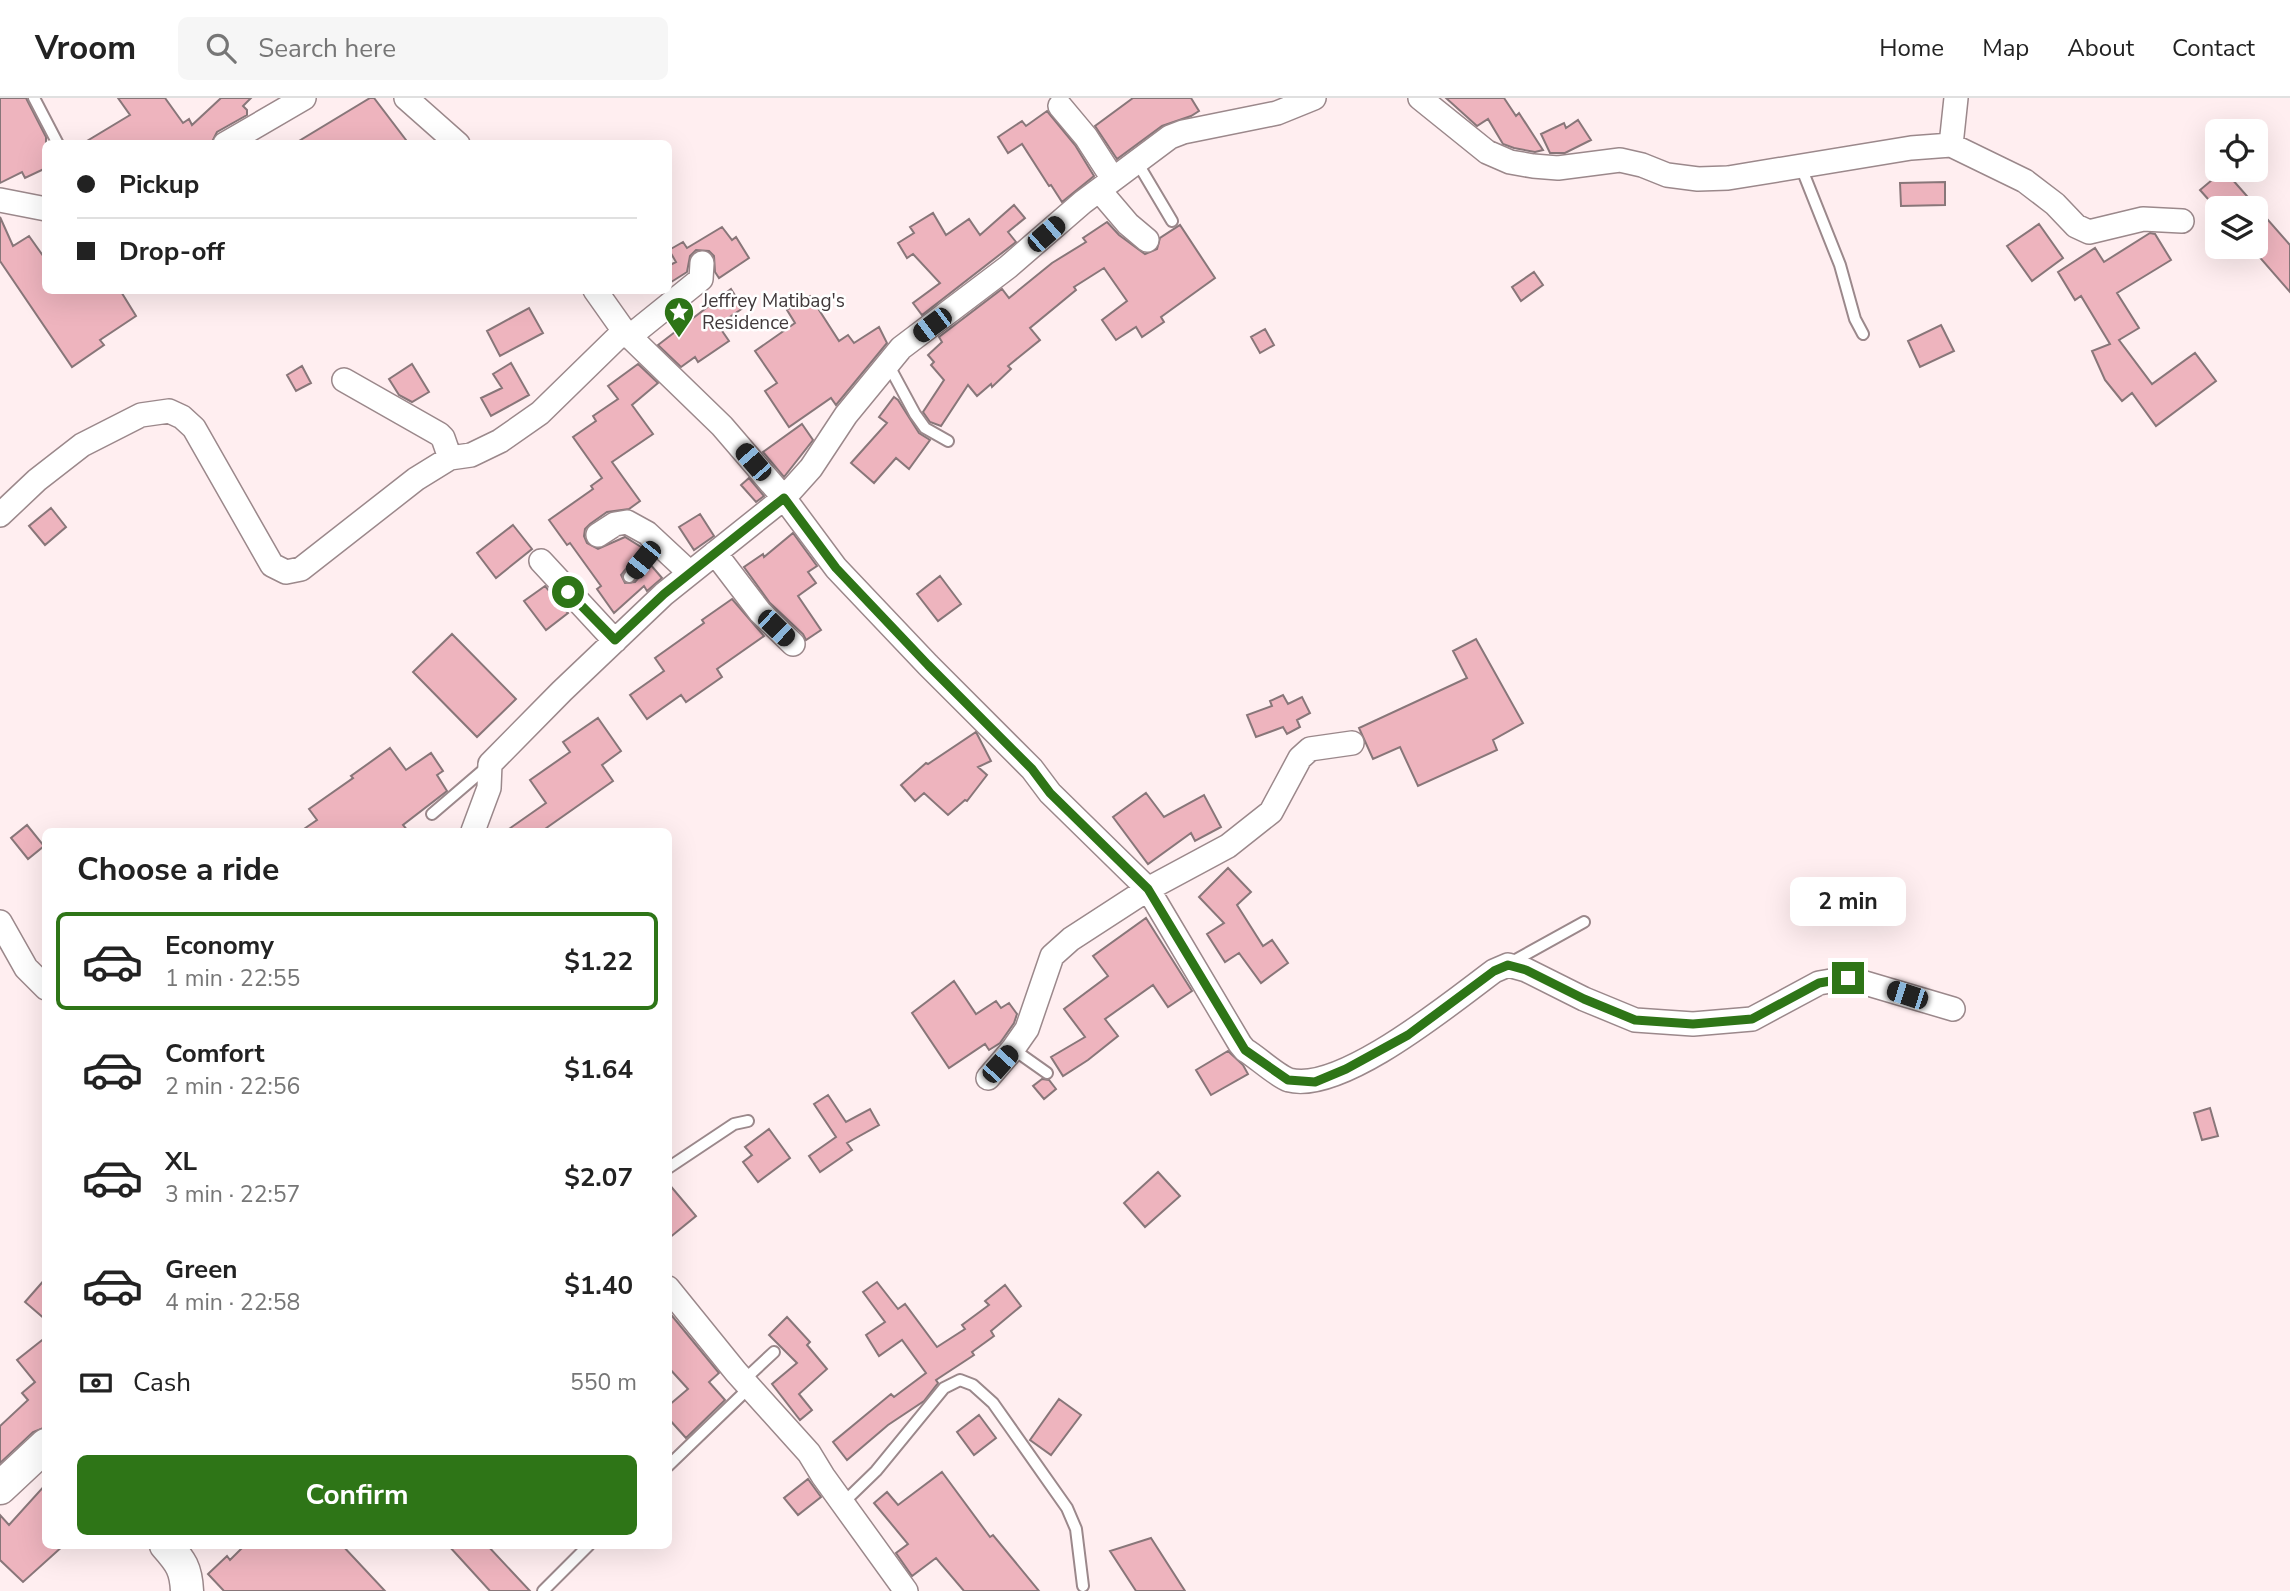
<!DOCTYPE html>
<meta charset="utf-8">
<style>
body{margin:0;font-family:"Nunito Sans",sans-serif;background:#f6f6f6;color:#222;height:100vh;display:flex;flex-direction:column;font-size:26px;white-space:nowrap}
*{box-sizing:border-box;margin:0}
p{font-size:23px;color:#767676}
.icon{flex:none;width:38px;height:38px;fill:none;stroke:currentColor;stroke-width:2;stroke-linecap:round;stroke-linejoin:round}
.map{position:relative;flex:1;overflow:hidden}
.drawer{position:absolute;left:42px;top:730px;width:630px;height:721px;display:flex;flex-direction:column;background:#fff;border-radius:10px;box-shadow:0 7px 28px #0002}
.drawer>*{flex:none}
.guide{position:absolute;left:42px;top:42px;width:630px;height:154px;border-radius:10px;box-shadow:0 7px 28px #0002;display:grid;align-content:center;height:154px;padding:0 35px;background:#fff}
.fabs{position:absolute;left:2205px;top:21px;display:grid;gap:14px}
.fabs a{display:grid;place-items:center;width:63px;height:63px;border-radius:10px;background:#fff;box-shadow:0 7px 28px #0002;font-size:35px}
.end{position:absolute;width:32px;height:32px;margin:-16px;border:9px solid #2e7517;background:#fff;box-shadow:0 0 0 4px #fff}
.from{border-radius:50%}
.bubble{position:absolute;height:49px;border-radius:10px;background:#fff;box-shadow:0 7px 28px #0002;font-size:23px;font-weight:700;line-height:49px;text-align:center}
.car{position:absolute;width:21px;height:42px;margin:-21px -10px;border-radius:9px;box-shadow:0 0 5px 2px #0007;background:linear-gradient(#222 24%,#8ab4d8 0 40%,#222 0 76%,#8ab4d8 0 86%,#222 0)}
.guide b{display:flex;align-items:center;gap:24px;height:66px;font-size:26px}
.guide b+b{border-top:2px solid #e0e0e0}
.guide i{width:18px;height:18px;background:#222}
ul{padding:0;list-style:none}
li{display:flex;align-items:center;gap:21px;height:98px;margin:0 14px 10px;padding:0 21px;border:4px solid transparent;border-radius:10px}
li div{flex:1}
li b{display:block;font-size:26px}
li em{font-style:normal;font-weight:700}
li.current{border-color:#2e7517}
li>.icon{width:63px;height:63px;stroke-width:1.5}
h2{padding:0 35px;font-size:32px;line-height:84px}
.pay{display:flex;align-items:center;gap:18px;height:77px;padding:0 35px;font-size:26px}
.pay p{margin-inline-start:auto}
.primary-button{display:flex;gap:14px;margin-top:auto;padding:14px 35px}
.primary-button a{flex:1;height:80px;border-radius:10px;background:#2e7517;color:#fff;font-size:28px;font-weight:700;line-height:80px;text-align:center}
header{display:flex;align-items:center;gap:42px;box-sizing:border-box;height:98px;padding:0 35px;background:#fff;border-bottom:2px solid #e0e0e0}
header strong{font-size:33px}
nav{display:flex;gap:38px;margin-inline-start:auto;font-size:24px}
.search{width:490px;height:63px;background:#f6f6f6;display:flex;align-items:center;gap:18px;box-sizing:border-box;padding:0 24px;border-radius:10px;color:#767676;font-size:26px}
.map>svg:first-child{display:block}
</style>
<header>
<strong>Vroom</strong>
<div class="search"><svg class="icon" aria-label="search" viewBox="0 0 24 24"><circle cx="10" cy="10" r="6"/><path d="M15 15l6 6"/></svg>Search here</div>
<nav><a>Home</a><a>Map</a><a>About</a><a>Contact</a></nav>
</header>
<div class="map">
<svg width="2290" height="1493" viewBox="0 0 2290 1493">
<rect width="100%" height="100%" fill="#ffeef0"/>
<path fill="#eeb4be" stroke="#887679" stroke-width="2" d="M0,0H26L46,39V70L25,80L22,74L0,85Z
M118,0H165L183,25L189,21L192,27L221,0H251L243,8L247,12V17L217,34L211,46H82L130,17Z
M370,0H374L409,46H294Z
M1133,0H1191L1199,13L1191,18L1162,28L1117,61L1095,28Z
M1446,0H1504L1516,18L1519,15L1543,52L1535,54L1514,50L1503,46L1488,21L1477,28Z
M1047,13L1075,47L1094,78L1062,104L1051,87L1049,88L1022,46L1008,55L998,39L1022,23L1026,28Z
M1578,22L1591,42L1565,55H1550L1541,36L1564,25L1566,30Z
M2224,72L2290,147V194L2256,155V110H2216L2200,92Z
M1945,84V107L1901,108L1900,85Z
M1014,107L1025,120L1008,134L1016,144L922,217L913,205L940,185L913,156L907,160L898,145L914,135L910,129L933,115L946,137L969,121L980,137Z
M0,119L13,148L29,138L46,162V192H120L136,218L100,242L104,247L72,269L0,163Z
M1107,124L1119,137L1145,156L1157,151L1160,140L1180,127L1215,180L1161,219L1164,224L1142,239L1136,229L1116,242L1102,222L1127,203L1104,170L1074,189L1076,192L1030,230L1040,242L1008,268L1011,271L992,289L991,286L977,298L968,287L941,328L930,324L923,314L944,282L931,267L934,264L928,257L942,244L939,239L1002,191L1009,200L1052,165L1086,144L1083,140Z
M2039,126L2063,160L2032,183L2007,148Z
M722,129L732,142L736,139L749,160L719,180L715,174L714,158L709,153L696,152L690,158L687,174L668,186V168L676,164L669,152L683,144L687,150Z
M2150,135L2155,136L2171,162L2117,195L2139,230L2119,242L2152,286L2195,255L2216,283L2156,328L2132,295L2122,303L2105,282L2092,253L2110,246L2081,198L2075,202L2058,174L2095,150L2104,164Z
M1534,174L1543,187L1521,203L1512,189Z
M731,191L743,210L718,227L729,243L698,264L695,259L681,269L658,247Z
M810,198L839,243L848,237L854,245L879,229L887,245L836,307L831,300L789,329L765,293L777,285L755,253L795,225L787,212Z
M529,210L543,235L500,258L487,233Z
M1941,227L1954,253L1920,269L1908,243Z
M1265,231L1274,247L1260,255L1251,239Z
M511,265L529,297L491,318L481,300L502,290L493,276Z
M412,266L429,294L412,304L399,297L389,281Z
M638,266L658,285L632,307L653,336L612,364L640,403L629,411L607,414L590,426L585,431L584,438L587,445L598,451L625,439L641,449L642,451L621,477L625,485L635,484L650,466L662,480L647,493L644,488L614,515L597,491L601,488L570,445L567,447L549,422L593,391L591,388L602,380L573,339L596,323L593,318L618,301L608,288Z
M302,268L311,285L296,293L287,277Z
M894,299L898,302L919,335L930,342L909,371L896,360L874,385L851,365L887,325L879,319Z
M802,326L813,342L784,379L763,354Z
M749,380L764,398L756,404L741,387Z
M51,410L66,429L45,447L29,428Z
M700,416L714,438L694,452L679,429Z
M513,427L532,451L496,480L477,455Z
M793,435L817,468L808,474L816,485L798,498L821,532L806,542L803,536L770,505L744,469L763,456L764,459Z
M940,478L961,506L938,523L917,496Z
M545,488L568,515L546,532L524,503Z
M732,501L764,538L717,571L722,579L686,604L681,597L647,621L630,597L664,573L655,560L704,525L702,522Z
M452,536L516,601L477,639L413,574Z
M1476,541L1523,625L1493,642L1497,652L1418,688L1400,649L1373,661L1359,630L1467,580L1453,553Z
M1283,597L1288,606L1302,599L1310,615L1297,622L1300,629L1287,636L1283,629L1256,639L1247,617L1272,608L1270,603Z
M598,620L621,653L602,667L613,683L542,733H506L546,705L530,682L570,654L563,644Z
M976,634L991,663L978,669L987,677L967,703L965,702L948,717L924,695L915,703L901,687L926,665L928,666Z
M390,650L406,672L431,655L443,673L437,677L447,693L403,727L408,733H301L317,722L309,711L353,680L351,678Z
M1146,695L1164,719L1204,697L1221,729L1195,743L1191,735L1148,766L1113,719Z
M27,727L44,748L28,761L11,740Z
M1228,770L1251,794L1237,807L1263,848L1272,842L1288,865L1261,885L1239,855L1225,864L1207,836L1224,825L1199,799Z
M1146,820L1192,893L1168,909L1153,887L1105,921L1118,938L1088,962L1063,978L1051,959L1085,939L1064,911L1108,878L1093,858Z
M954,883L976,916L996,903L1001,910L1009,905L1017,916L1014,925L1000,945L989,952L985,946L949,970L912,915Z
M1228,953L1243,967L1248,976L1211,997L1196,972Z
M1042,981L1049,982L1056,991L1044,1001L1033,988Z
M828,997L846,1024L870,1011L879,1027L847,1045L852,1052L820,1074L809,1058L836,1039L814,1006Z
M2210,1010L2218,1038L2202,1042L2194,1015Z
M769,1031L790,1060L758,1084L743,1064L752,1057L745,1049Z
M1158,1074L1180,1098L1145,1129L1124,1105Z
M668,1085L696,1118L668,1141Z
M46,1180V1222L25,1204Z
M877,1184L898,1211L905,1206L937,1249L965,1231L962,1227L989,1207L985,1203L1005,1187L1021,1208L991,1233L994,1238L972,1254L974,1257L936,1282L938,1285L924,1303L888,1327L847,1362L833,1344L891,1296L894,1299L926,1275L902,1242L879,1258L866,1237L885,1224L863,1194Z
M668,1213L719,1275L709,1284L725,1302L686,1340L668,1320V1308L688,1291L668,1269Z
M787,1219L810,1244L807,1247L827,1271L799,1296L812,1312L800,1322L772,1286L797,1265L769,1237Z
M46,1239V1329L33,1334L0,1365V1328L28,1302L22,1295L35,1284L17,1262Z
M1059,1301L1081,1317L1051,1357L1030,1342Z
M979,1317L996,1340L974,1357L957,1334Z
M942,1374L990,1439L993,1437L1039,1493H964L936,1460L912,1478L896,1455L908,1446L874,1405L887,1394L898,1407Z
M808,1381L821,1399L798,1417L784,1400Z
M46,1386V1447H64L23,1484L0,1462V1417L9,1427Z
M1151,1440L1185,1493H1136L1110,1453Z
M245,1447H342L385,1493H224L208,1476L227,1458L230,1462Z
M448,1447H487L530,1493H490Z"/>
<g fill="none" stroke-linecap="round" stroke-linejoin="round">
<g stroke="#9b888b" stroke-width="14">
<path id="lane" d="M34,0L58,46
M1137,64L1172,123
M1801,69L1840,167L1855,221L1863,236
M888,266L915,316L925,330L948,343
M629,479L656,446
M432,716L488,668
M1510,865L1584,824
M1013,951L1047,975
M668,1070L734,1026L748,1023
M744,1282L774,1254
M668,1368L750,1289
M843,1405L876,1373L944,1290L960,1282L973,1287L993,1305L1067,1410L1076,1431L1083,1488
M543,1493L589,1447"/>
</g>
<g stroke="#9b888b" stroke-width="26">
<path id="street" d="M406,0L458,46
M1420,0L1487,54L1510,64L1533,68L1558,70L1620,62L1642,67L1667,77L1698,81L1728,80L1911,50L1951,47L2025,83L2055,106L2076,128L2089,134L2143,121L2182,123
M1060,8L1086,39L1113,81
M225,46L304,0
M1951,47L1956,0
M1099,92L1128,126L1147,142
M0,102L46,111
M595,192L624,233L722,328L784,400L836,470L928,567L1032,671L1050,695L1148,791L1240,946L1245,952C1257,959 1277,978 1289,982C1341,996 1452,904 1494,873L1508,867L1526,872L1584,901L1635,922L1693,926L1752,921L1819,885L1848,880L1953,911
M629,239L701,181L702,165
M344,282L439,336L443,340L450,360
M0,417L37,382L82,347L141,317L169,313L182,319L194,330L272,467L286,474L301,471L416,381L450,360L471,357L500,343L540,315L624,233
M598,437L615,426L627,424L647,435L690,475
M715,455L760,514L793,546
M541,463L615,543
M473,733L489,690L490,666L562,593L664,496L784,400L811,370L846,317L901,250L1008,169L1083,104L1170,39L1183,34L1277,15L1314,0
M0,824L26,870L46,890
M988,980L1013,951L1027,931L1052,858L1071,841L1148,791L1228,748L1271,714L1300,660L1310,651L1352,645
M668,1190L736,1274L809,1355L823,1378L906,1493"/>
</g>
<g stroke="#9b888b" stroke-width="35">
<path id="secondary" d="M0,1390L46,1347
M166,1447C181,1464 186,1471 187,1493"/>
</g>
<use href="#lane" stroke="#fff" stroke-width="10"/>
<use href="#street" stroke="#fff" stroke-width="23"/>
<use href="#secondary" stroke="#fff" stroke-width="32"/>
</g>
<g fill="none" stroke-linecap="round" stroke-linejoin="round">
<path stroke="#2e7517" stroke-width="9" d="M568,494L615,542L664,496L784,400L836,470L928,567L1032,671L1050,695L1148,791L1245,952L1288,982L1315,984L1346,971L1408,937L1494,873L1508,867L1526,872L1584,901L1635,922L1693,926L1752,921L1819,885L1848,880"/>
</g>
<defs>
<g id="sight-pin" transform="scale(1.575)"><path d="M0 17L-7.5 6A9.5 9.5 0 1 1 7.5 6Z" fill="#2e7517" stroke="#fff"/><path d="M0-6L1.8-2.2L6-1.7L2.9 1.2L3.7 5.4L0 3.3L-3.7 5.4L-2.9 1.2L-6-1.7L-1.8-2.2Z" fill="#fff"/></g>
</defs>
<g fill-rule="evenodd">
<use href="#sight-pin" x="679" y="214"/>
</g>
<g text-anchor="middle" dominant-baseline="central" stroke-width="5" stroke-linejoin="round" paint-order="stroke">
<g font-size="19" fill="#40383a" stroke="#fff" text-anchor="start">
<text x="702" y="203">Jeffrey Matibag's<tspan x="702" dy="22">Residence</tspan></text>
</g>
</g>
</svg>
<div class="fabs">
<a><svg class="icon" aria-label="locate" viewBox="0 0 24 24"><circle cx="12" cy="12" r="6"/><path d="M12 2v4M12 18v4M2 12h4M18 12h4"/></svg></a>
<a><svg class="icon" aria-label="layers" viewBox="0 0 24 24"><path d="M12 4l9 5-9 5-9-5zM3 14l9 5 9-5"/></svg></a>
</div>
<i class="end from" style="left:568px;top:494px"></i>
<i class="end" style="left:1848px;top:880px"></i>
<div class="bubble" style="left:1790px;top:779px;width:116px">2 min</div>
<i class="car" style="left:1046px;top:136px;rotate:49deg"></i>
<i class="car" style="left:932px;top:227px;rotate:233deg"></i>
<i class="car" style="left:753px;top:364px;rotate:319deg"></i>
<i class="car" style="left:643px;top:462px;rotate:219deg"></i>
<i class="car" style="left:776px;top:530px;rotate:134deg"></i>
<i class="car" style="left:1907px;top:897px;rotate:288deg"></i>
<i class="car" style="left:1000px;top:966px;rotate:42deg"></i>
<div class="guide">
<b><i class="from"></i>Pickup</b>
<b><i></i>Drop-off</b>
</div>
<section class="drawer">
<h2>Choose a ride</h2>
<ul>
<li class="current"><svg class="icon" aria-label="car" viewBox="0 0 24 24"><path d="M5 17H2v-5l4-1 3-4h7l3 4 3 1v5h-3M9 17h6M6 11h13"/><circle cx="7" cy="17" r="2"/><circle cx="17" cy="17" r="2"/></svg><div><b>Economy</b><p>1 min · 22:55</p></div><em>$1.22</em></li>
<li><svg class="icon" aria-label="car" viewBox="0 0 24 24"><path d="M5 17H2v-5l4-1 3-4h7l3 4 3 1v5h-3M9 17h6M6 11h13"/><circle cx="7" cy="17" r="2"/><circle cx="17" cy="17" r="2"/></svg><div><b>Comfort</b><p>2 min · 22:56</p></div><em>$1.64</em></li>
<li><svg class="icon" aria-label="car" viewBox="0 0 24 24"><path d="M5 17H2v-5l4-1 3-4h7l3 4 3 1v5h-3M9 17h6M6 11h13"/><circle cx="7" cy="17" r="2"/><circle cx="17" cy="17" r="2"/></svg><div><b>XL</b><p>3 min · 22:57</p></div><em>$2.07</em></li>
<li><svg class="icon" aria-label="car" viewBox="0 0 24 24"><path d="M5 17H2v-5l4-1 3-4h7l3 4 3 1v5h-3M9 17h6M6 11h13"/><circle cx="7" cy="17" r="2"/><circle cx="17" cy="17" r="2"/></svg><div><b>Green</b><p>4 min · 22:58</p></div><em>$1.40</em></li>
</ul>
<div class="pay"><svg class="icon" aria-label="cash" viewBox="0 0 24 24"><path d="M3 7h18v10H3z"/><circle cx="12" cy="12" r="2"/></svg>Cash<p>550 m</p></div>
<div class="primary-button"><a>Confirm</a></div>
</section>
</div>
